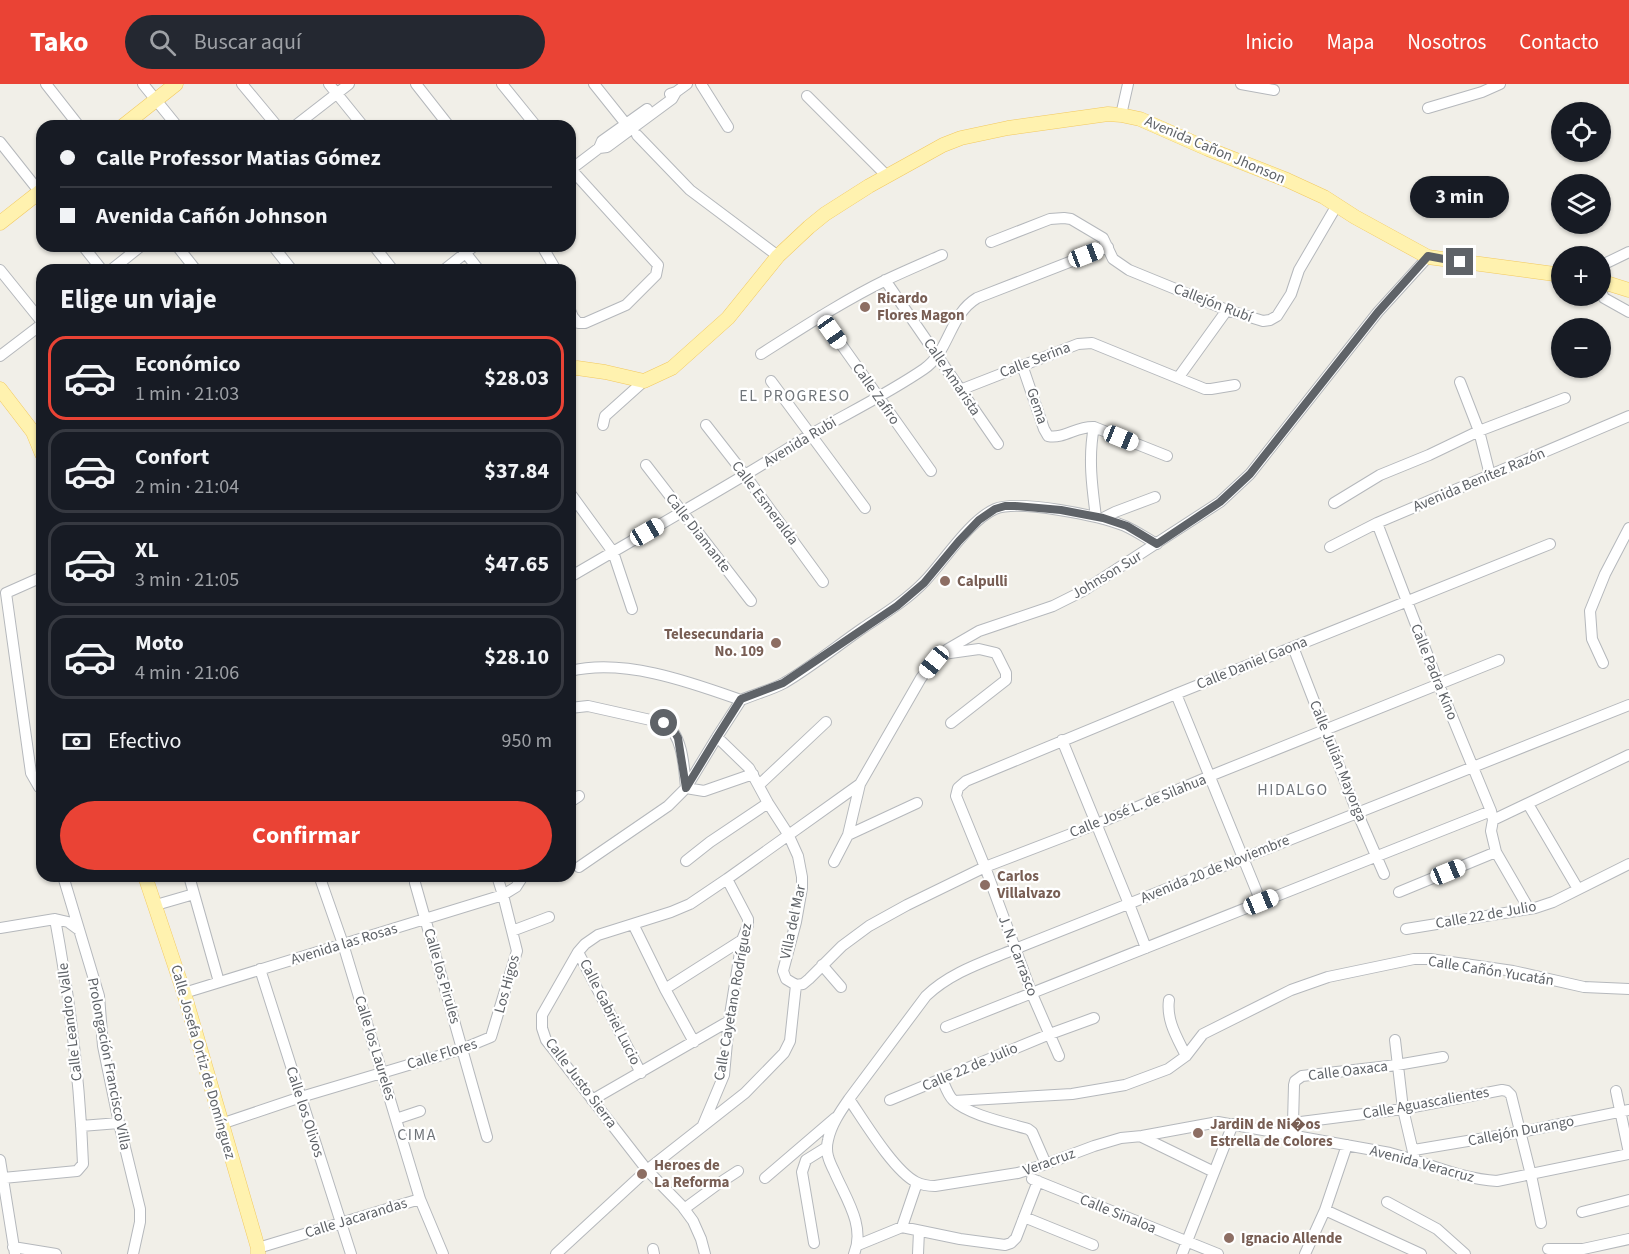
<!DOCTYPE html>
<html lang="es">
<meta charset="utf-8">
<style>
body{margin:0;font-family:"Source Sans 3",sans-serif;background:#242831;color:#f1f3f6;height:100vh;display:flex;flex-direction:column;font-size:22px;white-space:nowrap}
*{box-sizing:border-box;margin:0}
p{font-size:20px;color:#9ea1a6}
.icon{flex:none;width:33px;height:33px;fill:none;stroke:currentColor;stroke-width:2;stroke-linecap:round;stroke-linejoin:round}
.map{position:relative;flex:1;overflow:hidden}
.sheet{position:absolute;left:36px;top:180px;width:540px;height:618px;display:flex;flex-direction:column;background:#171b24;border-radius:18px;box-shadow:0 2px 4px #0004}
.sheet>*{flex:none}
.banner{position:absolute;left:36px;top:36px;width:540px;height:132px;border-radius:18px;box-shadow:0 2px 4px #0004;display:grid;align-content:center;height:132px;padding:0 24px;background:#171b24}
.buttons{position:absolute;left:1551px;top:18px;display:grid;gap:12px}
.buttons a{display:grid;place-items:center;width:60px;height:60px;border-radius:50%;background:#171b24;box-shadow:0 2px 4px #0004;font-size:30px}
.end{position:absolute;width:27px;height:27px;margin:-14px;border:8px solid #5f6368;background:#fff;box-shadow:0 0 0 3px #fff}
.from{border-radius:50%}
.bubble{position:absolute;height:42px;border-radius:21px;background:#171b24;box-shadow:0 2px 4px #0004;font-size:20px;font-weight:700;line-height:42px;text-align:center}
.car{position:absolute;width:18px;height:36px;margin:-18px -9px;border-radius:8px;box-shadow:0 0 4px 2px #0007;background:linear-gradient(#fff 24%,#345 0 40%,#fff 0 76%,#345 0 86%,#fff 0)}
.banner b{display:flex;align-items:center;gap:21px;height:57px;font-size:22px}
.banner b+b{border-top:2px solid #363941}
.banner i{width:15px;height:15px;background:#f1f3f6}
ul{padding:0;list-style:none}
li{display:flex;align-items:center;gap:18px;height:84px;margin:0 12px 9px;padding:0 12px;border:3px solid #363941;border-radius:18px}
li div{flex:1}
li b{display:block;font-size:22px}
li em{font-style:normal;font-weight:700}
li.on{border-color:#ea4335}
li>.icon{width:54px;height:54px;stroke-width:1.5}
h2{padding:0 24px;font-size:27px;line-height:72px}
.pay{display:flex;align-items:center;gap:15px;height:66px;padding:0 24px;font-size:22px}
.pay p{margin-inline-start:auto}
.primary-button{display:flex;gap:12px;margin-top:auto;padding:12px 24px}
.primary-button a{flex:1;height:69px;border-radius:36px;background:#ea4335;color:#fff;font-size:24px;font-weight:700;line-height:69px;text-align:center}
header{display:flex;align-items:center;gap:36px;box-sizing:border-box;height:84px;padding:0 30px;background:#ea4335;color:#fff}
header strong{font-size:28px}
nav{display:flex;gap:33px;margin-inline-start:auto;font-size:21px}
.search{width:420px;height:54px;background:#242831;display:flex;align-items:center;gap:15px;box-sizing:border-box;padding:0 21px;border-radius:33px;color:#9ea1a6;font-size:22px}
.map>svg:first-child{display:block}
</style>
<header>
<strong>Tako</strong>
<div class="search"><svg class="icon" aria-label="search" viewBox="0 0 24 24"><circle cx="10" cy="10" r="6"/><path d="M15 15l6 6"/></svg>Buscar aquí</div>
<nav><a>Inicio</a><a>Mapa</a><a>Nosotros</a><a>Contacto</a></nav>
</header>
<div class="map">
<svg width="1629" height="1170" viewBox="0 0 1629 1170">
<rect width="100%" height="100%" fill="#f1efe8"/>
<g fill="none" stroke-linecap="round" stroke-linejoin="round">
<g stroke="#b5b8bc" stroke-width="12">
<path id="minor" d="M46,0L79,42
M143,0L177,42
M242,0L277,42
M329,0L363,42
M416,0L449,42
M502,0L536,42
M594,0L626,40
M701,0L728,43
M1241,0L1274,6
M670,10L676,8L687,0
M807,12L887,92
M1428,24L1482,8L1500,0
M1121,31L1128,0
M295,42L349,0
M637,51L690,106L778,172
M0,58L42,111
M599,64L602,57L647,25
M570,84L658,181L656,191L626,221L585,239H578L573,233L570,226
M570,86L599,64L607,63L672,15L676,8
M991,158L1050,135L1064,134L1071,135L1103,154L1113,175L1129,186L1227,226L1263,237L1270,236L1277,232L1291,210L1299,186L1337,121
M83,162L102,186
M177,162L196,186
M273,162L292,186
M374,162L393,186
M460,162L479,186
M542,162L556,186
M1600,182L1629,168
M0,186L42,238
M111,186L141,162
M444,186L474,162
M885,196L998,360
M1600,206L1604,214L1629,228
M821,232L931,387
M761,270C802,244 843,217 886,196C905,187 924,179 942,171
M0,272L42,240
M1022,281L1044,345L1048,352C1065,355 1076,342 1094,343L1167,372
M1178,294L1227,226
M771,297L865,424
M1460,298L1479,347L1490,391
M960,306L1078,260L1092,259L1205,305H1211L1235,301
M603,341L605,332L644,297
M706,341L745,391L823,498
M1094,343C1088,373 1092,403 1096,433
M646,381L751,517
M570,409L613,468L632,525
M1334,419L1380,391L1429,371L1479,347L1565,314
M1103,434L1115,428L1155,413
M1377,439L1439,601L1491,727L1493,736L1491,747L1496,768L1529,825
M1330,463L1377,439L1629,332
M42,493L6,509L31,689L39,703L42,705
M570,493C628,459 686,426 743,392C767,378 790,363 813,349C850,328 889,309 924,285C950,267 949,231 977,214L1108,163
M1293,563L1357,728L1384,790
M943,570L979,565L996,569L1006,589V596L951,639
M1603,579L1592,555L1590,527L1605,490L1629,444
M570,587C625,574 690,598 741,616
M1176,610L1261,818
M741,616C755,610 771,606 784,599C811,583 837,562 863,544C884,530 907,516 925,497C944,477 970,436 995,425C1018,415 1101,432 1125,442C1136,447 1146,454 1157,460
M570,624L588,622L664,639C683,650 684,684 686,704
M717,653L749,684L768,719L788,750L798,772L802,793V804L796,838L783,887L786,895L796,901
M1062,656L1129,820L1146,864
M759,701L826,638
M686,704L704,707L753,690
M570,718L579,712
M1528,720L1578,805
M1493,736L1629,671
M848,751L917,719
M686,777L710,758L768,719
M834,778L848,751L860,700L921,594L935,577L948,565L979,547L1053,522L1083,507L1220,418L1250,390L1378,228L1428,173
M579,783L668,722L686,704L717,653L741,616
M63,792L99,912L103,962L119,1039L140,1125V1138L133,1170
M189,792L219,898
M321,797L343,860L420,1115L443,1170
M415,799L487,1053
M1399,808L1496,768
M156,821L194,810
M633,840L665,905L694,958
M0,844L55,835L68,838L79,846
M1406,845L1535,824L1553,818L1629,780
M512,847L549,833
M578,868L641,989
M822,881L841,903
M260,885L351,1170
M796,901L803,900L809,895L842,862L869,842L907,821L985,783L1097,740L1210,692L1499,576
M665,905L742,856
M184,909L503,811L516,803L523,792
M1169,916C1166,937 1178,955 1186,972
M946,943L1491,727
M1395,956L1403,1025L1414,1072
M1059,972L1032,910L985,783L956,712L958,704L966,697L1176,610L1550,460
M942,995C945,1002 948,1011 953,1016C968,1031 1008,1039 1028,1045L1032,1048L1046,1080
M1616,1007L1629,1069
M849,1015C864,1037 894,1087 916,1098C922,1101 928,1102 935,1102L1018,1089L1046,1080L1094,1062L1121,1054L1142,1052L1218,1038L1390,1069C1426,1078 1460,1095 1497,1097L1629,1070
M592,1016L729,937
M890,1016L1050,950L1094,934
M954,1017L1072,1010L1125,1001L1168,985L1186,972L1203,950L1291,906L1328,893L1414,875H1430L1513,887L1584,903L1629,905
M396,1035L420,1027
M1293,1039L1294,1001L1295,997L1302,992L1397,981L1443,973
M221,1040L301,1013L462,965L491,953L517,867L503,811L497,792
M703,1041L724,991L729,937L742,856L748,841V835L727,795
M81,1042L119,1039
M1286,1050L1293,1039L1403,1025L1502,1006L1507,1007L1511,1011L1531,1091L1541,1139
M1142,1053L1214,1088
M1414,1066L1521,1048L1629,1026
M0,1076L15,1170
M3,1094L77,1087L83,1080C80,998 70,916 55,835
M765,1094L835,1034
M1032,1095L1218,1170
M1387,1118L1437,1145L1465,1170
M684,1125L718,1100L738,1087
M1325,1126L1421,1170
M1582,1128L1629,1116
M1024,1133L1093,1161
M902,1143L917,1099
M814,1159L802,1088L806,1076L827,1063
M858,1161L902,1143L960,1155L1005,1161L1011,1159L1016,1154L1038,1097
M13,1163L56,1170
M258,1164L420,1115
M653,1165L654,1170
M1548,1165H1583L1629,1155
M556,1170L647,1086L745,1009L784,969L790,957L796,901
M705,1170L701,1155L693,1137L682,1122L647,1086L546,956L542,944V931L578,868L585,860L598,851L671,828L690,820L727,795L860,700
M854,1170C866,1142 845,1113 834,1087C829,1077 825,1068 828,1056C831,1041 840,1028 849,1015L926,912C951,888 984,878 1015,865L1629,621
M918,1170L919,1147
M1182,1170L1233,1040
M1305,1170L1325,1126L1347,1061"/>
</g>
<g stroke="#f2c960" stroke-width="15">
<path id="major" d="M123,42L176,0
M0,139L42,106
M1600,197L1629,206
M570,286L577,284L605,288L644,297L672,284L728,234L778,172L809,143L825,130L869,102L943,61L961,54L1008,44L1108,30L1121,31L1140,35L1208,65L1287,96L1324,113L1355,133L1428,173L1562,191
M0,305L33,348L42,370
M145,792L184,909L258,1164V1170"/>
</g>
<use href="#minor" stroke="#fff" stroke-width="10"/>
<use href="#major" stroke="#fff2af" stroke-width="14"/>
</g>
<g fill="none" stroke-linecap="round" stroke-linejoin="round">
<path stroke="#5f6368" stroke-width="8" d="M664,639L674,647L678,654L686,704L717,653L741,615L783,599L897,522L924,499L959,457L979,436L995,425L1005,422H1015L1061,426L1103,434L1127,442L1157,460L1220,418L1250,390L1378,228L1428,172L1460,178"/>
</g>
<g fill="#8d6e63" stroke="#fff" stroke-width="2">
<circle cx="865" cy="223" r="6"/>
<circle cx="945" cy="497" r="6"/>
<circle cx="776" cy="559" r="6"/>
<circle cx="985" cy="801" r="6"/>
<circle cx="1198" cy="1049" r="6"/>
<circle cx="642" cy="1090" r="6"/>
<circle cx="1229" cy="1154" r="6"/>
</g>
<g text-anchor="middle" dominant-baseline="central" stroke-width="4.5" stroke-linejoin="round" paint-order="stroke">
<g font-size="15" fill="#5f6368" stroke="#fff">
<text transform="translate(1215 66) rotate(23)">Avenida Cañon Jhonson</text>
<text transform="translate(1213 219) rotate(21)">Callejón Rubí</text>
<text transform="translate(1035 276) rotate(-21)">Calle Serina</text>
<text transform="translate(952 293) rotate(56)">Calle Amarista</text>
<text transform="translate(876 310) rotate(55)">Calle Zafiro</text>
<text transform="translate(1037 322) rotate(71)">Gema</text>
<text transform="translate(800 358) rotate(-31)">Avenida Rubi</text>
<text transform="translate(1479 396) rotate(-23)">Avenida Benítez Razón</text>
<text transform="translate(765 419) rotate(53)">Calle Esmeralda</text>
<text transform="translate(698 449) rotate(52)">Calle Diamante</text>
<text transform="translate(1107 491) rotate(-31)">Johnson Sur</text>
<text transform="translate(1252 579) rotate(-22)">Calle Daniel Gaona</text>
<text transform="translate(1434 588) rotate(68)">Calle Padra Kino</text>
<text transform="translate(1338 677) rotate(68)">Calle Julián Mayorga</text>
<text transform="translate(1138 722) rotate(-22)">Calle José L. de Silahua</text>
<text transform="translate(1215 785) rotate(-22)">Avenida 20 de Noviembre</text>
<text transform="translate(1486 831) rotate(-10)">Calle 22 de Julio</text>
<text transform="translate(793 838) rotate(-78)">Villa del Mar</text>
<text transform="translate(344 860) rotate(-17)">Avenida las Rosas</text>
<text transform="translate(1018 872) rotate(69)">J. N. Carrasco</text>
<text transform="translate(1491 887) rotate(9)">Calle Cañón Yucatán</text>
<text transform="translate(442 892) rotate(74)">Calle los Pirules</text>
<text transform="translate(507 900) rotate(-75)">Los Higos</text>
<text transform="translate(733 918) rotate(-80)">Calle Cayetano Rodríguez</text>
<text transform="translate(610 928) rotate(63)">Calle Gabriel Lucio</text>
<text transform="translate(70 938) rotate(-97)">Calle Leandro Valle</text>
<text transform="translate(375 964) rotate(73)">Calle los Laureles</text>
<text transform="translate(442 970) rotate(-17)">Calle Flores</text>
<text transform="translate(203 978) rotate(74)">Calle Josefa Ortiz de Domínguez</text>
<text transform="translate(109 980) rotate(79)">Prolongación Francisco Villa</text>
<text transform="translate(970 983) rotate(-23)">Calle 22 de Julio</text>
<text transform="translate(1348 987) rotate(-7)">Calle Oaxaca</text>
<text transform="translate(581 999) rotate(53)">Calle Justo Sierra</text>
<text transform="translate(1426 1019) rotate(-10)">Calle Aguascalientes</text>
<text transform="translate(305 1028) rotate(72)">Calle los Olivos</text>
<text transform="translate(1521 1047) rotate(-11)">Callejón Durango</text>
<text transform="translate(1049 1078) rotate(-20)">Veracruz</text>
<text transform="translate(1422 1080) rotate(15)">Avenida Veracruz</text>
<text transform="translate(1118 1130) rotate(22)">Calle Sinaloa</text>
<text transform="translate(356 1134) rotate(-17)">Calle Jacarandas</text>
</g>
<g font-size="15" font-weight="bold" fill="#785e54" stroke="#fff" text-anchor="start">
<text x="877" y="214">Ricardo<tspan x="877" dy="17">Flores Magon</tspan></text>
<text x="957" y="497">Calpulli</text>
<text x="764" y="550" text-anchor="end">Telesecundaria<tspan x="764" dy="17">No. 109</tspan></text>
<text x="997" y="792">Carlos<tspan x="997" dy="17">Villalvazo</tspan></text>
<text x="1210" y="1040">JardiN de Ni�os<tspan x="1210" dy="17">Estrella de Colores</tspan></text>
<text x="654" y="1081">Heroes de<tspan x="654" dy="17">La Reforma</tspan></text>
<text x="1241" y="1154">Ignacio Allende</text>
</g>
<g font-size="16" letter-spacing="1.5" fill="#70757a" stroke="#fff">
<text x="795" y="312">EL PROGRESO</text>
<text x="1293" y="706">HIDALGO</text>
<text x="417" y="1051">CIMA</text>
</g>
</g>
</svg>
<div class="buttons">
<a><svg class="icon" aria-label="locate" viewBox="0 0 24 24"><circle cx="12" cy="12" r="6"/><path d="M12 2v4M12 18v4M2 12h4M18 12h4"/></svg></a>
<a><svg class="icon" aria-label="layers" viewBox="0 0 24 24"><path d="M12 4l9 5-9 5-9-5zM3 14l9 5 9-5"/></svg></a>
<a>+</a>
<a>−</a>
</div>
<i class="end from" style="left:664px;top:639px"></i>
<i class="end" style="left:1460px;top:178px"></i>
<div class="bubble" style="left:1410px;top:92px;width:99px">3 min</div>
<i class="car" style="left:1086px;top:171px;rotate:69deg"></i>
<i class="car" style="left:832px;top:248px;rotate:145deg"></i>
<i class="car" style="left:1121px;top:354px;rotate:112deg"></i>
<i class="car" style="left:647px;top:448px;rotate:60deg"></i>
<i class="car" style="left:934px;top:578px;rotate:219deg"></i>
<i class="car" style="left:1448px;top:788px;rotate:68deg"></i>
<i class="car" style="left:1261px;top:818px;rotate:68deg"></i>
<div class="banner">
<b><i class="from"></i>Calle Professor Matias Gómez</b>
<b><i></i>Avenida Cañón Johnson</b>
</div>
<section class="sheet">
<h2>Elige un viaje</h2>
<ul>
<li class="on"><svg class="icon" aria-label="car" viewBox="0 0 24 24"><path d="M5 17H2v-5l4-1 3-4h7l3 4 3 1v5h-3M9 17h6M6 11h13"/><circle cx="7" cy="17" r="2"/><circle cx="17" cy="17" r="2"/></svg><div><b>Económico</b><p>1 min · 21:03</p></div><em>$28.03</em></li>
<li><svg class="icon" aria-label="car" viewBox="0 0 24 24"><path d="M5 17H2v-5l4-1 3-4h7l3 4 3 1v5h-3M9 17h6M6 11h13"/><circle cx="7" cy="17" r="2"/><circle cx="17" cy="17" r="2"/></svg><div><b>Confort</b><p>2 min · 21:04</p></div><em>$37.84</em></li>
<li><svg class="icon" aria-label="car" viewBox="0 0 24 24"><path d="M5 17H2v-5l4-1 3-4h7l3 4 3 1v5h-3M9 17h6M6 11h13"/><circle cx="7" cy="17" r="2"/><circle cx="17" cy="17" r="2"/></svg><div><b>XL</b><p>3 min · 21:05</p></div><em>$47.65</em></li>
<li><svg class="icon" aria-label="car" viewBox="0 0 24 24"><path d="M5 17H2v-5l4-1 3-4h7l3 4 3 1v5h-3M9 17h6M6 11h13"/><circle cx="7" cy="17" r="2"/><circle cx="17" cy="17" r="2"/></svg><div><b>Moto</b><p>4 min · 21:06</p></div><em>$28.10</em></li>
</ul>
<div class="pay"><svg class="icon" aria-label="cash" viewBox="0 0 24 24"><path d="M3 7h18v10H3z"/><circle cx="12" cy="12" r="2"/></svg>Efectivo<p>950 m</p></div>
<div class="primary-button"><a>Confirmar</a></div>
</section>
</div>
